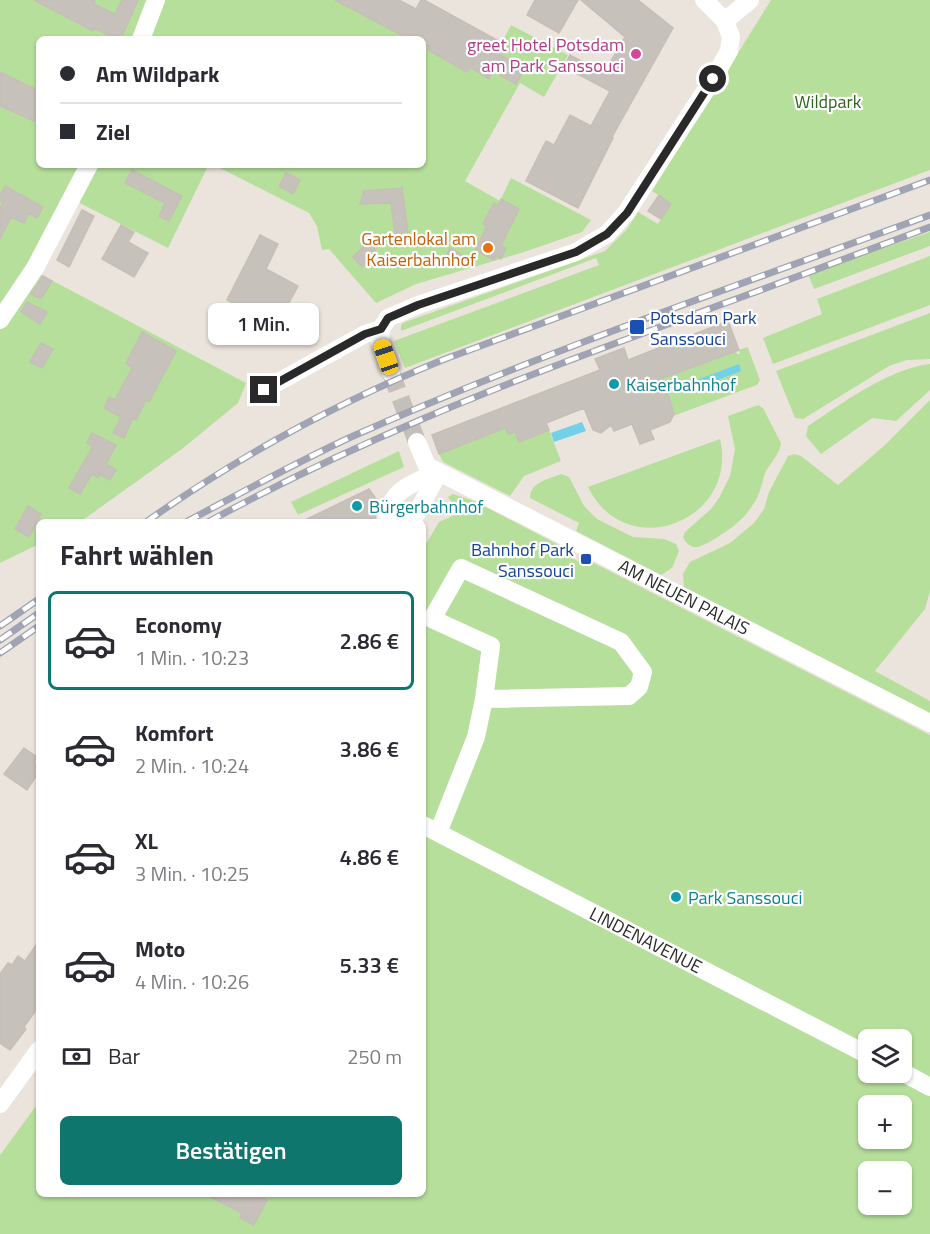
<!DOCTYPE html>
<html lang="de">
<meta charset="utf-8">
<style>
body{margin:0;font-family:"Titillium Web",sans-serif;background:#f2f2f3;color:#2b2b33;height:100vh;display:flex;flex-direction:column;font-size:22px;white-space:nowrap}
*{box-sizing:border-box;margin:0}
p{font-size:20px;color:#7c7c81}
.icon{flex:none;width:33px;height:33px;fill:none;stroke:currentColor;stroke-width:2;stroke-linecap:round;stroke-linejoin:round}
.map{position:relative;flex:1;overflow:hidden}
.details{position:absolute;left:36px;top:519px;width:390px;height:678px;display:flex;flex-direction:column;background:#fff;border-radius:9px;box-shadow:0 2px 4px #0004}
.details>*{flex:none}
.hud{position:absolute;left:36px;top:36px;width:390px;height:132px;border-radius:9px;box-shadow:0 2px 4px #0004;display:grid;align-content:center;height:132px;padding:0 24px;background:#fff}
.tools{position:absolute;left:858px;top:1029px;display:grid;gap:12px}
.tools a{display:grid;place-items:center;width:54px;height:54px;border-radius:9px;background:#fff;box-shadow:0 2px 4px #0004;font-size:30px}
.end{position:absolute;width:27px;height:27px;margin:-14px;border:8px solid #292929;background:#fff;box-shadow:0 0 0 3px #fff}
.from{border-radius:50%}
.bubble{position:absolute;height:42px;border-radius:9px;background:#fff;box-shadow:0 2px 4px #0004;font-size:20px;font-weight:600;line-height:42px;text-align:center}
.car{position:absolute;width:18px;height:36px;margin:-18px -9px;border-radius:8px;box-shadow:0 0 4px 2px #0007;background:linear-gradient(#f5c518 24%,#345 0 40%,#f5c518 0 76%,#345 0 86%,#f5c518 0)}
.hud b{display:flex;align-items:center;gap:21px;height:57px;font-size:22px}
.hud b+b{border-top:2px solid #e1e1e2}
.hud i{width:15px;height:15px;background:#2b2b33}
ul{padding:0;list-style:none}
li{display:flex;align-items:center;gap:18px;height:99px;margin:0 12px 9px;padding:0 12px;border:3px solid transparent;border-radius:9px}
li div{flex:1}
li b{display:block;font-size:22px}
li em{font-style:normal;font-weight:600}
li.active{border-color:#0f766e}
li>.icon{width:54px;height:54px;stroke-width:1.5}
h2{padding:0 24px;font-size:27px;line-height:72px}
.pay{display:flex;align-items:center;gap:15px;height:66px;padding:0 24px;font-size:22px}
.pay p{margin-inline-start:auto}
.button{display:flex;gap:12px;margin-top:auto;padding:12px 24px}
.button a{flex:1;height:69px;border-radius:9px;background:#0f766e;color:#fff;font-size:24px;font-weight:600;line-height:69px;text-align:center}
.map>svg:first-child{display:block}
</style>
<div class="map">
<svg width="930" height="1234" viewBox="0 0 930 1234">
<rect width="100%" height="100%" fill="#ebe4dc"/>
<path fill="#b6df9b" fill-rule="evenodd" d="M0,0H392L489,67L511,25L568,55L544,97L520,83L465,181L500,201L511,178L591,220L582,232L524,252L416,284L376,303L329,249L322,250L317,226L309,213L214,165L207,168L168,248L72,199L38,273L246,383L238,403L182,449L80,522H39V544L0,563ZM39,39H423V165H39Z
M771,0H930V170L405,368L394,341L599,265L596,258L401,331V325L405,322L605,251L627,229L638,212L658,224L671,204L652,191Z
M930,232V246L814,289L808,274Z
M930,256V305L773,364L763,338L822,314L817,299Z
M930,313V359L907,360L889,366L803,419L795,418L776,371Z
M747,347L748,348L760,380L757,385L673,416L663,378L736,351L737,354H740L739,350Z
M930,364V390L896,421L872,418L821,454L806,436L808,426C843,403 888,369 930,364Z
M930,400V591L925,609L875,671L930,701V714L684,587L683,574L690,562L730,543L754,523L764,509L769,492L788,456L794,454L801,456L838,485L884,446Z
M758,405L763,408L781,443C780,454 771,462 766,471C763,478 762,486 759,493C757,500 751,507 747,513C740,523 709,545 697,547C690,548 686,543 683,537L685,532L711,509L719,498L730,476L735,449L728,416Z
M505,428L508,434L515,432L519,441L549,430L561,461L524,476L510,496L443,462L439,454Z
M720,439C739,521 626,565 588,487Z
M399,451L404,467L298,515L291,502Z
M561,474L569,477L584,506L597,519L633,537L664,539L676,544L679,551L672,568L661,575L576,531L579,523L530,498C530,482 549,479 561,474Z
M453,494L474,501L557,544L555,549L585,565L588,560L930,735V1234H0V1155L39,1102V1194H423V549L439,522L459,513L448,497ZM868,1040H902V1072H868ZM868,1106H902V1138H868ZM868,1172H902V1204H868Z"/>
<path fill="#73d0e9" d="M739,364L741,371L692,390L689,383Z
M582,422L586,431L554,442L551,433Z"/>
<path fill="#c6c1bb" stroke="#c6bfb6" stroke-width="1.5" d="M34,0H95L94,4L115,14L122,0H138L121,39H117L94,28L93,31Z
M335,0H399L416,9L421,0H424L497,40L492,50L525,69L516,84L493,71L489,79L470,67L467,72L428,50L430,47L423,44V39H414L404,34L403,36Z
M535,0H578L559,33L527,15Z
M581,0H638L673,28L612,137L613,138L578,208L526,181L546,141L554,145L570,115L591,126L610,91L564,67L570,55L604,73L625,37Z
M0,72L39,91V123L0,106Z
M132,170L182,196L169,221L159,216L165,203L125,183Z
M286,173L300,180L293,194L279,186Z
M5,186L43,207L37,218L29,213L24,223L11,217L0,239V209L3,202L0,200V195Z
M402,188L408,232L395,234L391,203L360,204L364,191Z
M659,195L671,204L661,219L648,211Z
M501,199L519,209L501,246L506,248L501,259L496,256L494,260L475,250L487,226L483,224L494,203L498,206Z
M82,210L94,216L69,267L57,260Z
M121,225L134,232L128,242L148,253L134,277L102,259Z
M260,235L278,244L266,269L298,286L281,318L290,323L280,343L244,325L250,312L227,300Z
M368,242L375,249V254L362,267L353,257Z
M450,248L461,254L455,265L444,259Z
M43,276L52,281L41,299L31,294Z
M27,302L47,312L40,324L21,312Z
M728,321L739,350L663,378L674,414L670,422L650,430L654,439L640,444L632,424L614,431L611,425L601,433L593,430L584,408L546,423L549,430L519,442L515,432L508,434L505,428L439,454L432,435L600,370L595,359L624,348L628,360Z
M142,332L176,351L149,402L146,400L136,420L133,418L124,438L113,433L121,417L104,408L109,397L115,400L132,368L126,363Z
M41,343L53,349L42,368L30,362Z
M92,433L116,445L106,464L116,470L110,480L100,474L98,478L92,474L80,494L69,488L93,446L87,443Z
M369,489L379,503L374,522H301Z
M28,506L41,514L29,537L15,529Z
M24,748L37,757L34,762L39,766V772L27,790L4,774Z
M39,941V1006L24,1027L26,1029L10,1050L0,1043V974L8,963L12,965L18,956L25,961Z
M205,1194H255L267,1200L254,1225L240,1218L242,1213Z"/>
<g fill="none" stroke-linecap="round" stroke-linejoin="round">
<path stroke="#c4bfb8" stroke-width="18" stroke-dasharray="18 9" stroke-linecap="butt" d="M391,373L417,442"/>
<path stroke="#fff" stroke-width="18" d="M725,21L750,0
M141,39L156,0
M0,320L35,268L89,165
M391,373L380,342L381,329L388,318L418,305L576,252L607,234L626,213L713,79L729,51L731,37L725,21L704,0
M264,390L365,334L381,329
M417,442L427,466L930,723
M387,522C388,489 413,483 439,472
M412,522L439,472
M423,825L868,1055
M438,833L476,737L484,699L491,646L432,619L461,568L621,642L643,672L639,687L629,696L484,699
M902,1072L930,1087
M0,1104L39,1050"/>
<g stroke="#9fa3b3" stroke-width="7">
<path id="rail" d="M146,522C239,456 338,402 445,359L930,180
M186,522C241,493 295,463 351,437C540,353 736,286 930,215
M208,522C347,446 492,388 641,334C737,299 834,263 930,227
M0,626L39,599
M0,640L39,613
M0,653L39,626"/>
</g>
<use href="#rail" stroke="#fff" stroke-width="4.5" stroke-dasharray="14" stroke-linecap="butt"/>
</g>
<g fill="none" stroke-linecap="round" stroke-linejoin="round">
<path stroke="#292929" stroke-width="8" d="M264,390L365,334L381,329L388,318L418,305L576,252L607,234L627,213L713,79"/>
</g>
<circle fill="#d1479c" stroke="#fff" stroke-width="2" cx="636" cy="54" r="6"/>
<circle fill="#e8710a" stroke="#fff" stroke-width="2" cx="488" cy="248" r="6"/>
<g fill="#1a4fb4" stroke="#fff" stroke-width="2">
<rect x="629" y="319" width="16" height="16" rx="3"/>
<rect x="580" y="553" width="12" height="12" rx="3"/>
</g>
<g fill="#0f9aa8" stroke="#fff" stroke-width="2">
<circle cx="614" cy="384" r="6"/>
<circle cx="357" cy="506" r="6"/>
<circle cx="676" cy="897" r="6"/>
</g>
<g text-anchor="middle" dominant-baseline="central" stroke-width="4.5" stroke-linejoin="round" paint-order="stroke">
<g font-size="18" fill="#b23c85" stroke="#fff" text-anchor="end">
<text x="624" y="44">greet Hotel Potsdam<tspan x="624" dy="21">am Park Sanssouci</tspan></text>
</g>
<g font-size="18" fill="#30631d" stroke="#fff">
<text x="828" y="101">Wildpark</text>
</g>
<g font-size="18" fill="#c56008" stroke="#fff" text-anchor="end">
<text x="476" y="238">Gartenlokal am<tspan x="476" dy="21">Kaiserbahnhof</tspan></text>
</g>
<g font-size="18" fill="#164399" stroke="#fff" text-anchor="start">
<text x="650" y="317">Potsdam Park<tspan x="650" dy="21">Sanssouci</tspan></text>
<text x="574" y="549" text-anchor="end">Bahnhof Park<tspan x="574" dy="21">Sanssouci</tspan></text>
</g>
<g font-size="18" fill="#0d838f" stroke="#fff" text-anchor="start">
<text x="626" y="384">Kaiserbahnhof</text>
<text x="369" y="506">Bürgerbahnhof</text>
<text x="688" y="897">Park Sanssouci</text>
</g>
<g font-size="18" fill="#292929" stroke="#fff">
<text transform="translate(684 597) rotate(27)">AM NEUEN PALAIS</text>
<text transform="translate(646 940) rotate(27)">LINDENAVENUE</text>
</g>
</g>
</svg>
<div class="tools">
<a><svg class="icon" aria-label="layers" viewBox="0 0 24 24"><path d="M12 4l9 5-9 5-9-5zM3 14l9 5 9-5"/></svg></a>
<a>+</a>
<a>−</a>
</div>
<i class="end from" style="left:713px;top:79px"></i>
<i class="end" style="left:264px;top:390px"></i>
<div class="bubble" style="left:208px;top:303px;width:111px">1 Min.</div>
<i class="car" style="left:386px;top:357px;rotate:341deg"></i>
<div class="hud">
<b><i class="from"></i>Am Wildpark</b>
<b><i></i>Ziel</b>
</div>
<section class="details">
<h2>Fahrt wählen</h2>
<ul>
<li class="active"><svg class="icon" aria-label="car" viewBox="0 0 24 24"><path d="M5 17H2v-5l4-1 3-4h7l3 4 3 1v5h-3M9 17h6M6 11h13"/><circle cx="7" cy="17" r="2"/><circle cx="17" cy="17" r="2"/></svg><div><b>Economy</b><p>1 Min. · 10:23</p></div><em>2.86 €</em></li>
<li><svg class="icon" aria-label="car" viewBox="0 0 24 24"><path d="M5 17H2v-5l4-1 3-4h7l3 4 3 1v5h-3M9 17h6M6 11h13"/><circle cx="7" cy="17" r="2"/><circle cx="17" cy="17" r="2"/></svg><div><b>Komfort</b><p>2 Min. · 10:24</p></div><em>3.86 €</em></li>
<li><svg class="icon" aria-label="car" viewBox="0 0 24 24"><path d="M5 17H2v-5l4-1 3-4h7l3 4 3 1v5h-3M9 17h6M6 11h13"/><circle cx="7" cy="17" r="2"/><circle cx="17" cy="17" r="2"/></svg><div><b>XL</b><p>3 Min. · 10:25</p></div><em>4.86 €</em></li>
<li><svg class="icon" aria-label="car" viewBox="0 0 24 24"><path d="M5 17H2v-5l4-1 3-4h7l3 4 3 1v5h-3M9 17h6M6 11h13"/><circle cx="7" cy="17" r="2"/><circle cx="17" cy="17" r="2"/></svg><div><b>Moto</b><p>4 Min. · 10:26</p></div><em>5.33 €</em></li>
</ul>
<div class="pay"><svg class="icon" aria-label="cash" viewBox="0 0 24 24"><path d="M3 7h18v10H3z"/><circle cx="12" cy="12" r="2"/></svg>Bar<p>250 m</p></div>
<div class="button"><a>Bestätigen</a></div>
</section>
</div>
